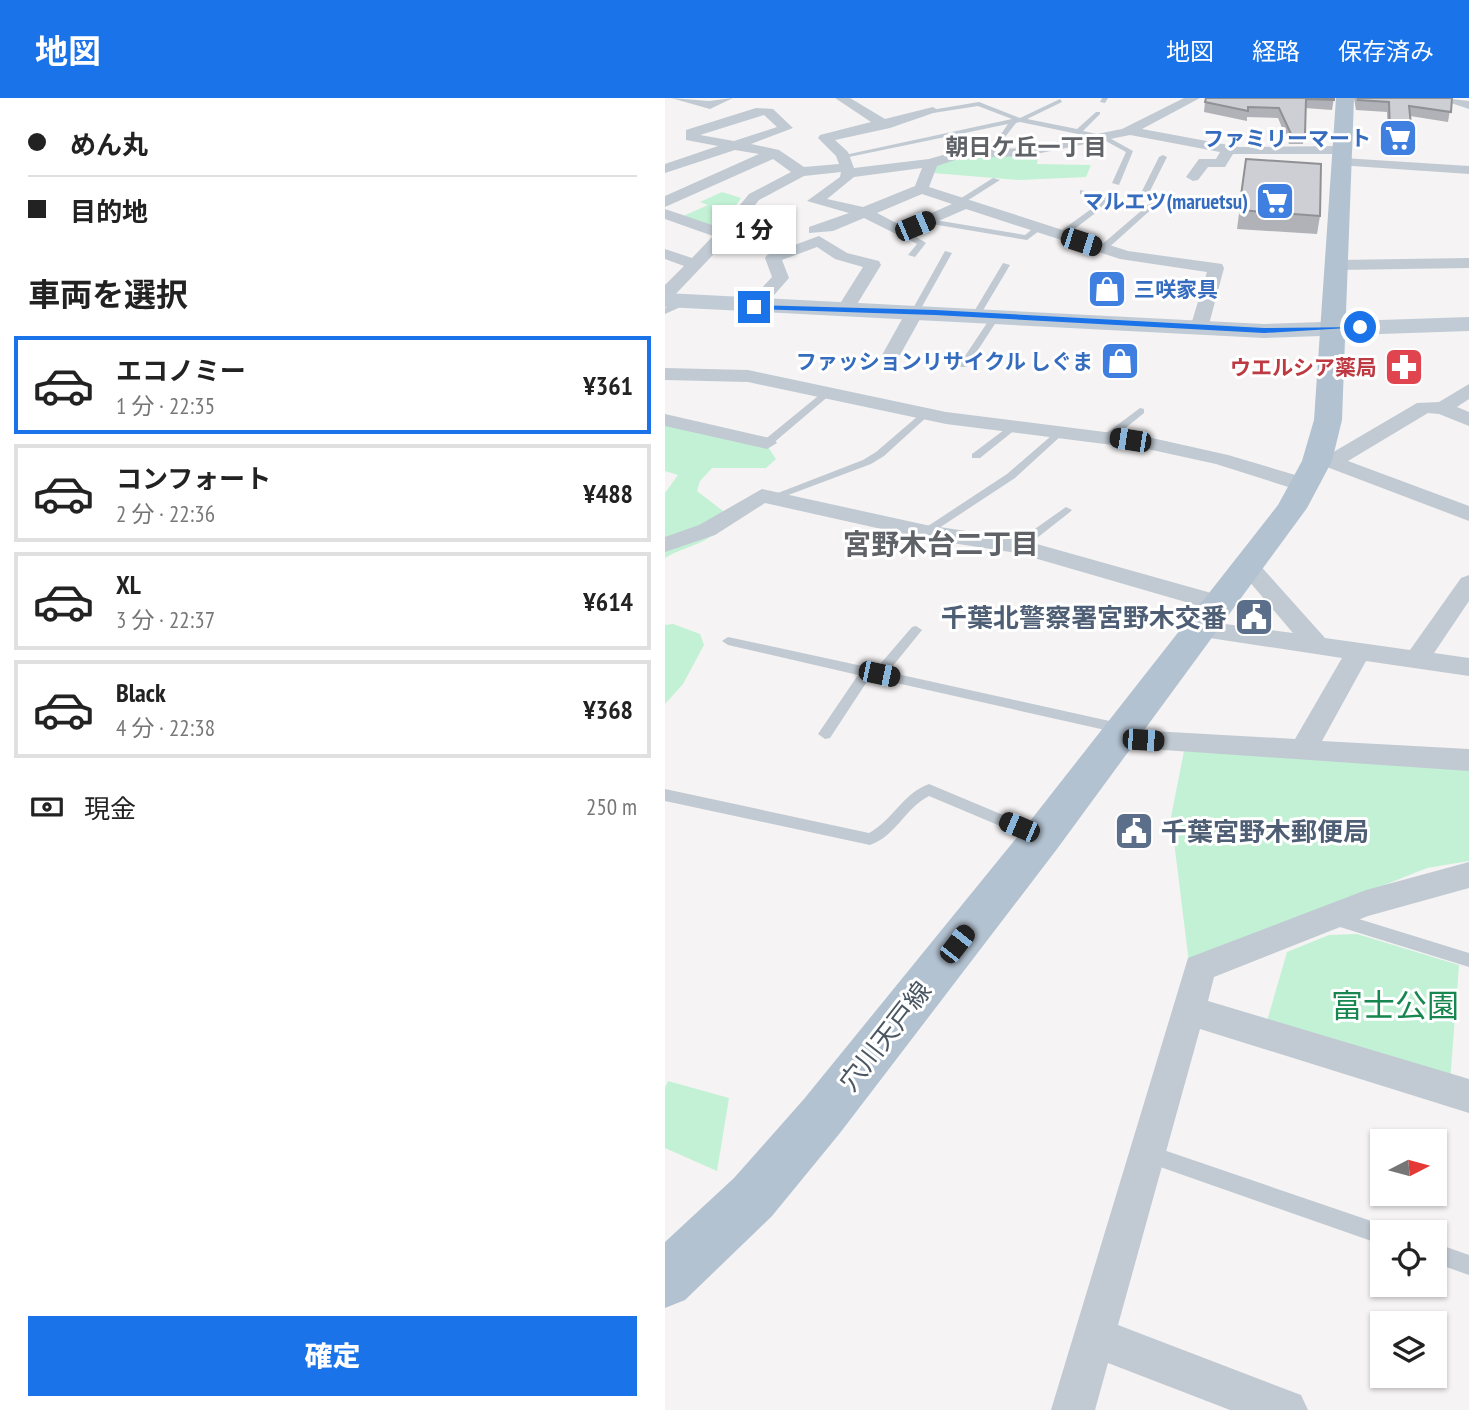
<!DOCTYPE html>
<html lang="ja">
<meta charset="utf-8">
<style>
body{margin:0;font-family:"PT Sans Narrow","Noto Sans JP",sans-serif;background:#f2f2f2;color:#222;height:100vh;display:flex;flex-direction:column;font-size:26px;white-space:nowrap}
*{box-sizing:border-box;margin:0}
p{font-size:23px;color:#767676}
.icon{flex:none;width:38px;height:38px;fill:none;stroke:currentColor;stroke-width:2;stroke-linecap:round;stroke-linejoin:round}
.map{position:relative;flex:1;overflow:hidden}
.side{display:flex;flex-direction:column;background:#fff;width:665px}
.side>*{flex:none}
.guide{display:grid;align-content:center;height:154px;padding:0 28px;background:#fff}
.needle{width:46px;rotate:84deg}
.buttons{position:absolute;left:705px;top:1031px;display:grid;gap:14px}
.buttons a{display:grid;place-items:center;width:77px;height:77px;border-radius:0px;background:#fff;box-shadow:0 2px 5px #0004;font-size:35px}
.end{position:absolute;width:32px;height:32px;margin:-16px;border:9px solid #1a73e8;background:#fff;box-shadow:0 0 0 4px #fff}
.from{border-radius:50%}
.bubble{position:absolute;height:49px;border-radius:0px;background:#fff;box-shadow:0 2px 5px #0004;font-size:23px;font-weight:800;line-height:49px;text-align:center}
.car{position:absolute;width:21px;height:42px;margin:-21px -10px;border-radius:9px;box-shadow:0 0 5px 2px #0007;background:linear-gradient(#222 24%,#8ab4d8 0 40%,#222 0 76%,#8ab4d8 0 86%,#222 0)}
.guide b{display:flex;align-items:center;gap:24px;height:66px;font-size:26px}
.guide b+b{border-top:2px solid #e0e0e0}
.guide i{width:18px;height:18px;background:#222}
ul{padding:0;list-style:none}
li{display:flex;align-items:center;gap:21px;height:98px;margin:0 14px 10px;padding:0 14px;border:4px solid #e0e0e0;border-radius:0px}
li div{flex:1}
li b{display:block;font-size:26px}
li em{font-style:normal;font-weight:800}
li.selected{border-color:#1a73e8}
li>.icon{width:63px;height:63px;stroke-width:1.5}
h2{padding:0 28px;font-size:32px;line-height:84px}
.pay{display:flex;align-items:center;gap:18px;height:77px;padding:0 28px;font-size:26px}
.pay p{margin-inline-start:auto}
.primary-button{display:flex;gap:14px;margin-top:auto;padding:14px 28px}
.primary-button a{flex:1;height:80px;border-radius:0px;background:#1a73e8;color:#fff;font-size:28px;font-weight:800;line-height:80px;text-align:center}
header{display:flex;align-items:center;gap:42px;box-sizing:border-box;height:98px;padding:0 35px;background:#1a73e8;color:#fff}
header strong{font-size:33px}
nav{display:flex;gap:38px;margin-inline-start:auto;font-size:24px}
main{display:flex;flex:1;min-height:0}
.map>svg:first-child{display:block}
</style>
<header>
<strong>地図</strong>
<nav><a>地図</a><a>経路</a><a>保存済み</a></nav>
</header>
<main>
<section class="side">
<div class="guide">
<b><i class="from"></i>めん丸</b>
<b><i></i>目的地</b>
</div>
<h2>車両を選択</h2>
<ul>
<li class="selected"><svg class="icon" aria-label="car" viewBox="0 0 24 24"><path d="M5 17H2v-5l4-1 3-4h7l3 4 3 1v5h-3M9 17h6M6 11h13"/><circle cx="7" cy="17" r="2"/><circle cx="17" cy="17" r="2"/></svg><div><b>エコノミー</b><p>1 分 · 22:35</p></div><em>¥361</em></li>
<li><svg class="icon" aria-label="car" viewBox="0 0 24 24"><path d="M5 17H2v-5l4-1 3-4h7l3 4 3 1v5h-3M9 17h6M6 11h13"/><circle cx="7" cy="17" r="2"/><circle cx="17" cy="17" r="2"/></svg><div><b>コンフォート</b><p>2 分 · 22:36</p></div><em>¥488</em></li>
<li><svg class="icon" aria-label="car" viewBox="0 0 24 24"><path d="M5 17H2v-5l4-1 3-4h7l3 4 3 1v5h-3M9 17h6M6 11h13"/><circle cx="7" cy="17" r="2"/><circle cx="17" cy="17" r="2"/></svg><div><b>XL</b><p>3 分 · 22:37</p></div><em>¥614</em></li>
<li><svg class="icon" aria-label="car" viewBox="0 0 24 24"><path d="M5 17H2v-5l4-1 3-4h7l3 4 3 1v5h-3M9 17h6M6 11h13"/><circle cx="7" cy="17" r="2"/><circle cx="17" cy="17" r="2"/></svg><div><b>Black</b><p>4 分 · 22:38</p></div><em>¥368</em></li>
</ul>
<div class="pay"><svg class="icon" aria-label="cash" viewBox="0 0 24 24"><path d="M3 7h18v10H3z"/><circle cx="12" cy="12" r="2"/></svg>現金<p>250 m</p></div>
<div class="primary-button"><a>確定</a></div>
</section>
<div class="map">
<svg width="804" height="1312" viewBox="0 0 804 1312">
<rect width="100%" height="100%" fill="#f5f3f3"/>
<path fill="#c3f1d5" d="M375,52L372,66L426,67L421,79L354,82L268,75L271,65L282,60Z
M57,94L76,100L57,128L53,130L16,119L43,107L35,104Z
M0,326L101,346L111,361L101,370H47L35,383L32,393L58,413V429C38,448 22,447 0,460V395L13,377L0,373Z
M8,526L35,536L39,547L18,586L0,606V527Z
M519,653L804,670V763L762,770L524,865L506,719Z
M692,836L794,867L785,984L602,923L622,854L664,837Z
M3,983L64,1000L52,1073L0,1050V990Z"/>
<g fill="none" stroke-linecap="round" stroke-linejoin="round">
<path fill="#c1cad2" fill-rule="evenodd" d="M437,0H443L440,5L435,4Z
M395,1L397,4L362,21L412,31L431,14H435V16L418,33L441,38L468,53L454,87L447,85L461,54L437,41L355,24L351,25L326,57L323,55L343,26L179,60L175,58L347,21L313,8L268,15L266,12L314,4L355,20Z
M498,57L502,59L484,95L500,99L440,153H434V149L490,101L475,97L494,59Z
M328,80L335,82L297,106L290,104Z
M415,92L450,100L399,139H393V135L440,101L415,96Z
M264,121L360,137L371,128L378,130L362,142L261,125L260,123Z
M234,132H240L261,145L250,159L243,157L252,146L234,136Z
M280,153L287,155L254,214L247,216L246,214Z
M338,165L345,167L314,219H308L307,217Z
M19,201L23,204L22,206L0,216V210Z
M328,216L335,218L302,269H296L294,267Z
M158,294L166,296L106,347H98V343Z
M475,310L479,311V315L447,341H439V337Z
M260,312L264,313V317L219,358L206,366L110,402H102L100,400L198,362L211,354Z
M347,326L352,329L351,331L315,360H307V356Z
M393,332L397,333V337L350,380L265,436H257V432L342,376Z
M401,409L407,412L405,414L358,451H350V445Z
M251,528L257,532L223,574L458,626L465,631L458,636L205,579L165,640L160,641L153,636L193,577L63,547L57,543L63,539L211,571L247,529Z
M264,686L381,735L383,739L381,743L376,745L371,743L264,698C240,710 231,738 205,747L0,703V691L204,735C228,722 237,696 264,686Z
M668,813L804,855V869L662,825L660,820L662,815Z
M481,1046L718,1127L725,1130L727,1134H718V1147L481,1064L474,1062L472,1055L474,1048Z
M770,1145L804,1157V1177L770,1165Z"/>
<path fill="#c1cad2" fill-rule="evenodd" d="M6,0L44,3L68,0L45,11Z
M170,0H185L220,21L268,9L274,13L225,30L170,42L183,54L189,70L264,61L295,52L361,50L457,31L519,0H535L477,31L574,49L679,48L686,52L679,56H568L560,69H543L533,82L528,83L521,79L534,61H551L555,54L465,37L361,58L296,60L272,68L264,89L463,153L557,166L559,170L543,230L534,235L525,230L542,174L455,161L301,111L237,139L199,120L168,133L144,135V129L184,115L142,103L175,79L176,74L139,78L94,102L65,139L6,201L0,202V187L19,168L0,161V151L27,160L48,138L0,121V111L56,130L84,96L126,74L108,61L0,109V98L94,56L70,52L0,75V66L53,48L21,42V32L91,10L108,11L128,30L86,46L114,52L139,69L174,66L171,58L153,40L155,37L206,24ZM99,17L112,29L69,43L35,37ZM257,70L250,88L198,109L162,101L189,79ZM257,96L287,106L237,128L212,115Z
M778,0L804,3V11L780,3Z
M678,60L804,68V76L673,67L671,64Z
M154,138L182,155L214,163L216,167L186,216L180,217L171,212L198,169L170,161L152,149L117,162L124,180L95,213H83L80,209L83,205L107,179L100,160L102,157Z
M804,160V170L672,172L664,167L672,162Z
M250,209L259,214L235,257L226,263L219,261L217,257L241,214Z
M0,270L83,272L281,314L487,340L563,357L647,382L650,387L639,394L551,366L487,352L281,326L83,284L0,282Z
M804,286V301L792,309L804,314V328L774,316L763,315L683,363L804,408V423L646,363L642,359L653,353L665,356L752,305L774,304Z
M0,316L109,341L112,345L102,351L0,328Z
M97,391L261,427L354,441L564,500L567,506L564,512L555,514L352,455L261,441L100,405L50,437L0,454V439L34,427Z
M584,461L592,464L660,540L745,552L796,480L804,477V503L769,555L804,560V578L701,563L657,643L804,651V673L441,648L437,641L441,634L451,631L630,641L677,560L538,539L529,537L525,531L529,525L538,523L628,535L572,469L576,464Z
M804,764V790L703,818L549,879L543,903L804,981V1015L535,931L453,1227L636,1297L643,1312H565L443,1265L430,1312H386L523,860L701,792Z"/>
<path fill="#c1cbd6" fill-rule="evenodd" d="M0,195L599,226L804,219V233L599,240L0,209Z"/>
<path fill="#b3c2d1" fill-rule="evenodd" d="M671,0H689L677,322L667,363L642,410L392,751L175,1035L107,1118L20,1202L0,1210V1144L69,1080L139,1001L362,727L613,407L637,363L649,322Z"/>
</g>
<path fill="#b0b2b7" d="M669,0L667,12L640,10L638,46H624L613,20L582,19V23L539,14L540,4Z
M689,0H787L783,24L745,18L747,36L744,46L723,45L722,14L691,12Z
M581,61L655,118L652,136L572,131Z"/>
<path fill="#cdcfd5" stroke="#909195" stroke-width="2" d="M541,0H669V2L641,1L640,36H626L614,10L583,9V13L540,4Z
M693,0H787L786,14L744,8L747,36L725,34L724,4L693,2Z
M581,61L656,66L655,118L574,112Z"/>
<path fill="#1a73e8" d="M87,207L270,212L599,230L699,229L599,235L270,217L89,211Z"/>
<defs>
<g id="supermarket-square" transform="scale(2.0125)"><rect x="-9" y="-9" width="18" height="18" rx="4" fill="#3f7fe0" stroke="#fff"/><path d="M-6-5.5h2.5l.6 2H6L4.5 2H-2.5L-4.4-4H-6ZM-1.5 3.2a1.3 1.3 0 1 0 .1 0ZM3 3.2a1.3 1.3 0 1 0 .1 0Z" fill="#fff"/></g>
<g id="shop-square" transform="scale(2.0125)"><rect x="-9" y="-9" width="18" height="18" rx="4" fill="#3f7fe0" stroke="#fff"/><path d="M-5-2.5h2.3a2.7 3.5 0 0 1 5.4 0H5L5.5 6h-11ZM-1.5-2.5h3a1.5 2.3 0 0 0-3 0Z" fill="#fff"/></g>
<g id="pharmacy-square" transform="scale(2.0125)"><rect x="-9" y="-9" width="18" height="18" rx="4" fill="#e0444e" stroke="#fff"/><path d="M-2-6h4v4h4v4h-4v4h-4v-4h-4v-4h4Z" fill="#fff"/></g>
<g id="civic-square" transform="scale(2.0125)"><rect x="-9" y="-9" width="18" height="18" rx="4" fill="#5c6f8a" stroke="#fff"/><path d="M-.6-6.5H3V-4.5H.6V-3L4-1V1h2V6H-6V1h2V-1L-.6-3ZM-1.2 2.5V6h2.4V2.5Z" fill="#fff"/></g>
</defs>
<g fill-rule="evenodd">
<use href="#supermarket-square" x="733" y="40"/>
<use href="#supermarket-square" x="610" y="103"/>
<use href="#shop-square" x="442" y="191"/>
<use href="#shop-square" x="455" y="263"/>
<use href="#pharmacy-square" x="739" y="269"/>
<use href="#civic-square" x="589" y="519"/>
<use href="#civic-square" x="469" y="733"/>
</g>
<g text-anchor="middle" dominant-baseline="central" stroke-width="6" stroke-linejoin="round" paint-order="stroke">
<g font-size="21" font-weight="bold" fill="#366cbe" stroke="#fff" text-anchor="end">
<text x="706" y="40">ファミリーマート</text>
<text x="583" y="103">マルエツ(maruetsu)</text>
<text x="469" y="191" text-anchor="start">三咲家具</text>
<text x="428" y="263">ファッションリサイクル しぐま</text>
</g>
<g font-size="21" font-weight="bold" fill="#be3a42" stroke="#fff" text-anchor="end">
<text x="712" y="269">ウエルシア薬局</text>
</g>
<g font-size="23" font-weight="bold" fill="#5f6368" stroke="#fff">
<text x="361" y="48">朝日ケ丘一丁目</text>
</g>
<g font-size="26" font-weight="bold" fill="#4e5e75" stroke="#fff" text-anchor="end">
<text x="562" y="519">千葉北警察署宮野木交番</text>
<text x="496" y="733" text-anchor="start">千葉宮野木郵便局</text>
</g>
<g font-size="26" fill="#4a5661" stroke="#fff">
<text transform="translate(220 938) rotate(-52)">穴川天戸線</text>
</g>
<g font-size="28" font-weight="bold" fill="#5f6368" stroke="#fff">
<text x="276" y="445">宮野木台二丁目</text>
</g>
<g font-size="32" fill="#17864f" stroke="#fff">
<text x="730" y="907">富士公園</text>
</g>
</g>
</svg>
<div class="buttons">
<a><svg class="needle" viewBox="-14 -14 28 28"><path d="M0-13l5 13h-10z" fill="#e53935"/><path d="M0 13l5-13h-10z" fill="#767676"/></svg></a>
<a><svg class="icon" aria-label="locate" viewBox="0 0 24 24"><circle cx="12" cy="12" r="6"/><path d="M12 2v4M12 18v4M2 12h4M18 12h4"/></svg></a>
<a><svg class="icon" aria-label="layers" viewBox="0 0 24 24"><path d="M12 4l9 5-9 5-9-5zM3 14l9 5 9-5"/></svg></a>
</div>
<i class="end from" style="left:695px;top:229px"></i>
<i class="end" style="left:89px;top:209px"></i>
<div class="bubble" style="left:47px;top:107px;width:84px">1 分</div>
<i class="car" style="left:250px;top:128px;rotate:67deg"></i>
<i class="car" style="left:416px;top:144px;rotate:108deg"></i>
<i class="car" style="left:465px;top:342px;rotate:279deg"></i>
<i class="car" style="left:214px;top:576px;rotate:102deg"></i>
<i class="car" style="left:478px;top:642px;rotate:94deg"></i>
<i class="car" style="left:354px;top:729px;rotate:293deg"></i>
<i class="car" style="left:292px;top:846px;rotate:38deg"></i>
</div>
</main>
